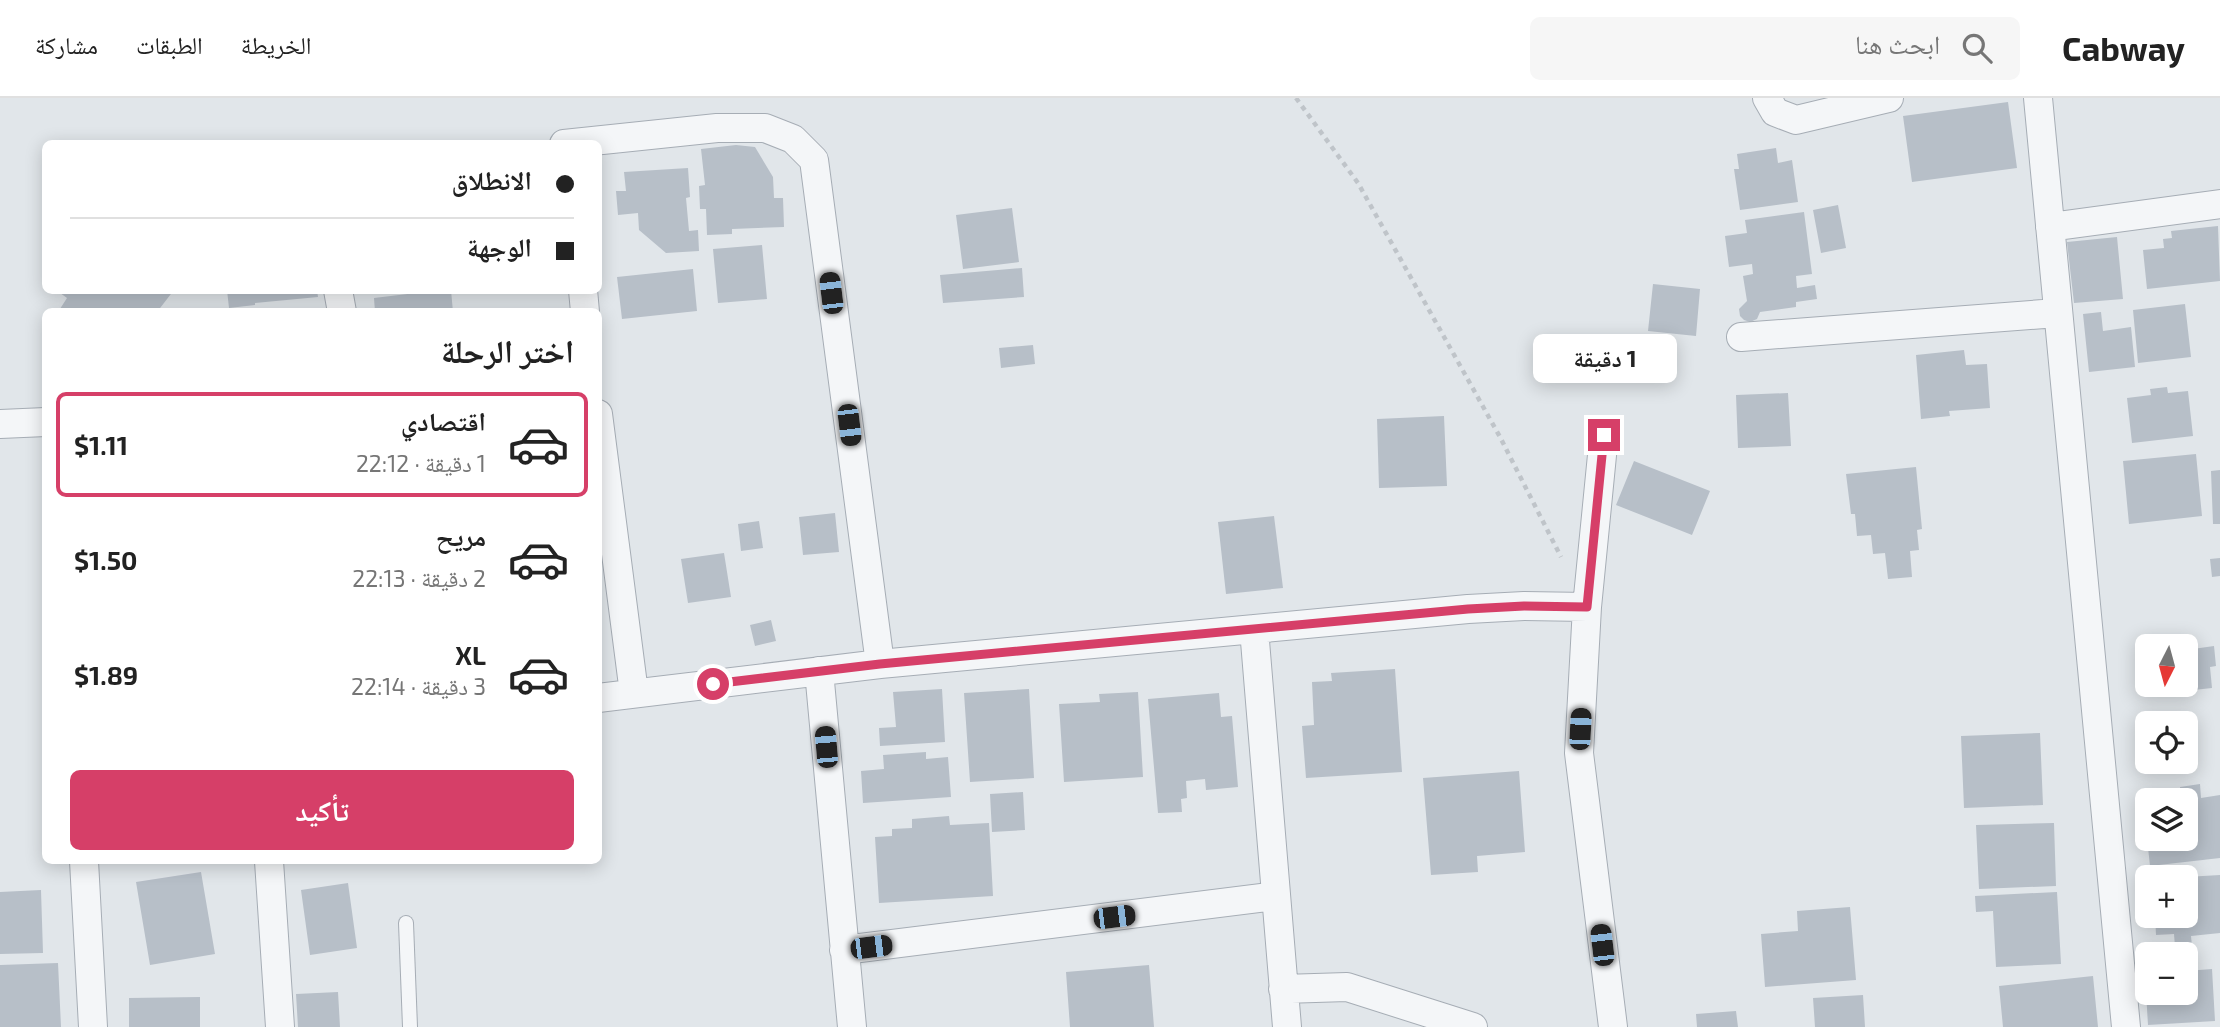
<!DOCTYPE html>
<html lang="ar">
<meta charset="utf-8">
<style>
body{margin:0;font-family:"Exo 2","Noto Naskh Arabic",sans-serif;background:#f6f6f6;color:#222;direction:rtl;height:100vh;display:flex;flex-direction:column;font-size:26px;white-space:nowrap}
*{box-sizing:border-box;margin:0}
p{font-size:23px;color:#767676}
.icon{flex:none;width:38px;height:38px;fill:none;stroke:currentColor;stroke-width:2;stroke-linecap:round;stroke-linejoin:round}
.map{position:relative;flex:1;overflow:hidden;direction:ltr}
.panel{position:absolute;left:42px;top:210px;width:560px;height:556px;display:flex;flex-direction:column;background:#fff;border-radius:10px;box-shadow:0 4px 18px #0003;direction:rtl}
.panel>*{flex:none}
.banner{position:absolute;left:42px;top:42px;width:560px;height:154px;border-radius:10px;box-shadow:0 4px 18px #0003;direction:rtl;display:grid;align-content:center;height:154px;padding:0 28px;background:#fff}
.needle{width:46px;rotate:186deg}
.controls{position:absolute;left:2135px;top:536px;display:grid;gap:14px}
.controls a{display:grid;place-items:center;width:63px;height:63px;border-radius:10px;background:#fff;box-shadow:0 4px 18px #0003;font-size:35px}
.end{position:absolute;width:32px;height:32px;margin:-16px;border:9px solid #d63f68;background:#fff;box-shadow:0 0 0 4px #fff}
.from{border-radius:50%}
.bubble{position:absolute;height:49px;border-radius:10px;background:#fff;box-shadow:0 4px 18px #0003;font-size:23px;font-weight:700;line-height:49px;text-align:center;direction:rtl}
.car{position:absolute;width:21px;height:42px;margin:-21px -10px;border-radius:9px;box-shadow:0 0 5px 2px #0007;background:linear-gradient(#222 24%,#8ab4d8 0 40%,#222 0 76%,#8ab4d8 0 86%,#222 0)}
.banner b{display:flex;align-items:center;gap:24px;height:66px;font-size:26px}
.banner b+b{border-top:2px solid #e0e0e0}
.banner i{width:18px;height:18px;background:#222}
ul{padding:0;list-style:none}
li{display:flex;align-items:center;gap:21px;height:105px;margin:0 14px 10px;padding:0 14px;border:4px solid transparent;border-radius:10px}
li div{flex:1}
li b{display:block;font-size:26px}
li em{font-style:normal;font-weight:700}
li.current{border-color:#d63f68}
li>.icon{width:63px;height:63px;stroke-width:1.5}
h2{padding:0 28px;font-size:32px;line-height:84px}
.primary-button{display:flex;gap:14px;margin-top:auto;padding:14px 28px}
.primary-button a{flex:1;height:80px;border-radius:10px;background:#d63f68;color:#fff;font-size:28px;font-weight:700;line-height:80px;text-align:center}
header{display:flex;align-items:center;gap:42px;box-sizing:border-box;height:98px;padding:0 35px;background:#fff;border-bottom:2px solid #e0e0e0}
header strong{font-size:33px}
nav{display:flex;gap:38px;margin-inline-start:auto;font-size:24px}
.search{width:490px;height:63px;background:#f6f6f6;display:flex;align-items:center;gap:18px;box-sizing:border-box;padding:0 24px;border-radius:10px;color:#767676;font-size:26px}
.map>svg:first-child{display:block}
</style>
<header>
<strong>Cabway</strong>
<div class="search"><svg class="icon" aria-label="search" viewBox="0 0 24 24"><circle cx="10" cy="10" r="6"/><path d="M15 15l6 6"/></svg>ابحث هنا</div>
<nav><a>الخريطة</a><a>الطبقات</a><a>مشاركة</a></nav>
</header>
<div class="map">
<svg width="2220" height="929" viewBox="0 0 2220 929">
<rect width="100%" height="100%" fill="#e1e6ea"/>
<path fill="#b7bfc8" d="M2008,4L2017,70L1912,84L1903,18Z
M736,47L755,49L773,79L774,100H783L784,129L732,131V136L707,137L706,111H700L699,88L705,87L701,51Z
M1776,50L1778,65L1792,62L1798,104L1740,112L1734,71H1739L1737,56Z
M688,70L690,99L686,100L689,133L698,132L699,153L666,155L639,132L638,115L618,117L616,93H626L624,74Z
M1838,107L1846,150L1821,155L1813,112Z
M1012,110L1019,164L963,171L956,117Z
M1804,114L1812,176L1796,178L1797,190L1815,187L1817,201L1796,204V209L1760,214L1757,221L1750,224L1744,222L1740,218L1739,211L1747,203L1743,178L1753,176L1752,166L1729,169L1725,138L1747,135L1745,122Z
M2218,128L2220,183L2147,191L2143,152L2164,150L2163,141L2172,140L2171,133Z
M2117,139L2123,201L2074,205L2067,144Z
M762,147L767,201L718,205L713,151Z
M1022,170L1024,199L943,205L940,177Z
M693,171L697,213L622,221L617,179Z
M1653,186L1700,191L1696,238L1648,233Z
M56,192H174L157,214H58L67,200Z
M227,192H317L318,199L255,205V207L229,210Z
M441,192H451L453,214H375L374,200Z
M2185,206L2191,259L2138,265L2133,212Z
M2101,214L2103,233L2131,229L2135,269L2089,274L2083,216Z
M1033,247L1035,266L1001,270L999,250Z
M1964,252L1966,267L1987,266L1990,310L1949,313L1950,318L1921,321L1916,257Z
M2167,289L2168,295L2188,293L2193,338L2132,345L2127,300L2151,297L2150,291Z
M1788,295L1791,348L1738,350L1736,297Z
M1444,318L1447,388L1379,390L1377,321Z
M2196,356L2202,418L2129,426L2123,363Z
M1634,363L1710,393L1692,437L1616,407Z
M1916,369L1922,431L1917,432L1919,452L1910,453L1912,479L1888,481L1885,455L1873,456L1871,437L1857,438L1855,416H1851L1846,376Z
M2220,372V426H2213L2211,373Z
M835,415L839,454L803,457L799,419Z
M1274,418L1283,490L1226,496L1218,424Z
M759,423L763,450L741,453L738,426Z
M724,455L731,499L688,505L681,461Z
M2220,460V478L2212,479L2210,461Z
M771,522L776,543L755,548L750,527Z
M2214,548L2216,568L2210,569L2212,590L2166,595L2165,586H2186V552Z
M1395,571L1402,674L1306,680L1302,628L1314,627L1312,584L1332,583L1331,575Z
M942,591L945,644L880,648L879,630L896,629L893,594Z
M1029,591L1034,680L970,684L964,595Z
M1138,594L1143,679L1064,684L1059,606L1100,604L1099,596Z
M1219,595L1221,619L1232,618L1238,689L1206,692L1205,681L1186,683L1187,700L1181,701L1182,714L1158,715L1148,601Z
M2040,635L2043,707L1964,710L1961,638Z
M926,654V661L948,659L951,699L863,705L861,673L884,671L883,657Z
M1519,673L1525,754L1477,758L1478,774L1431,777L1423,680Z
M2200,686L2201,700L2220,697V760L2150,768L2147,740H2186V702H2182L2180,689Z
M1023,694L1025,732L992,734L990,696Z
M949,718L950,727L989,725L993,798L879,805L875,739L892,738V731L912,730V721Z
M2054,725L2056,788L1979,791L1976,727Z
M201,774L215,856L150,867L136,784Z
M2220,777V835L2191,838L2192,848L2175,849L2174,836L2156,837L2155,817H2186V779Z
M348,785L357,850L310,857L301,792Z
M41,792L43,855L0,856V794Z
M2057,794L2061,866L1996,869L1993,813L1976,814L1975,798Z
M1850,809L1856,882L1765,889L1761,836L1798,833L1797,813Z
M58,865L61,929H0V867Z
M1149,867L1154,929H1070L1066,874Z
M2212,871L2215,923L2148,927L2146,894H2186V873Z
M2093,878L2098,929H2003L1999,888Z
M338,894L340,929H298L296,896Z
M1863,897L1865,929H1815L1813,900Z
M200,899V929H129V900Z
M1736,913L1738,929H1697L1696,916Z"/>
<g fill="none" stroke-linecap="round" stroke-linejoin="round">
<g stroke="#a6adb5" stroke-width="16">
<path id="lane" d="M406,825L410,929"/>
</g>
<g stroke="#a6adb5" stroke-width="30">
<path id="street" d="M1767,0L1775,14L1796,22L1889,0
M2038,0L2126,929
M564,46L717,30H765L793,41L814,62L880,566
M2050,129L2220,106
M338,192L342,214
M583,192L585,214
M1741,239L2057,215
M598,316L634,595
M0,326L46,324
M1604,337L1587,509L1579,655L1613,929
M1254,531L1287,929
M819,573L852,929
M598,600L880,566L1468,511L1524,508L1587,509
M84,763L93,929
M269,763L280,929
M844,852L1276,798
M1283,891L1347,889L1473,929"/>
</g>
<path stroke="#bfc4c9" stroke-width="4.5" stroke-dasharray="5 5" stroke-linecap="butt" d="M1296,0L1358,85L1500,339L1561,459"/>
<use href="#lane" stroke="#f4f6f8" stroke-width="14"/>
<use href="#street" stroke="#f4f6f8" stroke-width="28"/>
</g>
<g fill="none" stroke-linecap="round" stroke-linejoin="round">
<path stroke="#d63f68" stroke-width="9" d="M713,586L880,566L1468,511L1524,508L1587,509L1604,337"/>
</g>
</svg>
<div class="controls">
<a><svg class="needle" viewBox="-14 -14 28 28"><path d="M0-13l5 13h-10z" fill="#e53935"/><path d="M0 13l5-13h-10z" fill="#767676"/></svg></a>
<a><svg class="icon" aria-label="locate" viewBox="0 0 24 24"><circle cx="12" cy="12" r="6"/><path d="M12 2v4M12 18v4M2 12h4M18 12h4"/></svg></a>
<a><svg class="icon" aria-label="layers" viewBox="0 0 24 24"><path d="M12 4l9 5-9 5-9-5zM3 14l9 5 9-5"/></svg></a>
<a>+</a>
<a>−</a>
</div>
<i class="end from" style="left:713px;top:586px"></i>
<i class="end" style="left:1604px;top:337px"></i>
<div class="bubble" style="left:1533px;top:236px;width:144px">1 دقيقة</div>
<i class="car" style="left:831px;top:195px;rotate:353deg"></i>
<i class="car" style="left:849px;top:327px;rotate:173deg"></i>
<i class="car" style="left:1580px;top:631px;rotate:3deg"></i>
<i class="car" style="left:826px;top:649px;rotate:355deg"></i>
<i class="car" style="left:1114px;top:819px;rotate:83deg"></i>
<i class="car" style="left:1602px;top:847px;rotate:353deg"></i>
<i class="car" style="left:871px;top:849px;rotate:83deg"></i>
<div class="banner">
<b><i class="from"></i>الانطلاق</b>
<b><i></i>الوجهة</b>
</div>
<section class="panel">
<h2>اختر الرحلة</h2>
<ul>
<li class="current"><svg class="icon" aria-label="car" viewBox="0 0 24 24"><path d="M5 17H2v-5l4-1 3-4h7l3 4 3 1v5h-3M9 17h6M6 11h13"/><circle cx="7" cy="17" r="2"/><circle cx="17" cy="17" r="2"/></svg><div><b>اقتصادي</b><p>1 دقيقة · 22:12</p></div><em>$1.11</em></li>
<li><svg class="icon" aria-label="car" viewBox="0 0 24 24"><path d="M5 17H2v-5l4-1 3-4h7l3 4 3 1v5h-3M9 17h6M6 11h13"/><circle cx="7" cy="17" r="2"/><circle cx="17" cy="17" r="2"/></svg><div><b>مريح</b><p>2 دقيقة · 22:13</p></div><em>$1.50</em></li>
<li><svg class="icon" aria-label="car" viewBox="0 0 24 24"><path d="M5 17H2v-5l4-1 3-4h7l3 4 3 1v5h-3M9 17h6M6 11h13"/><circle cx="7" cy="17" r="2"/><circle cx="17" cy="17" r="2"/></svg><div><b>XL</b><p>3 دقيقة · 22:14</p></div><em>$1.89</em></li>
</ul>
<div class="primary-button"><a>تأكيد</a></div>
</section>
</div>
